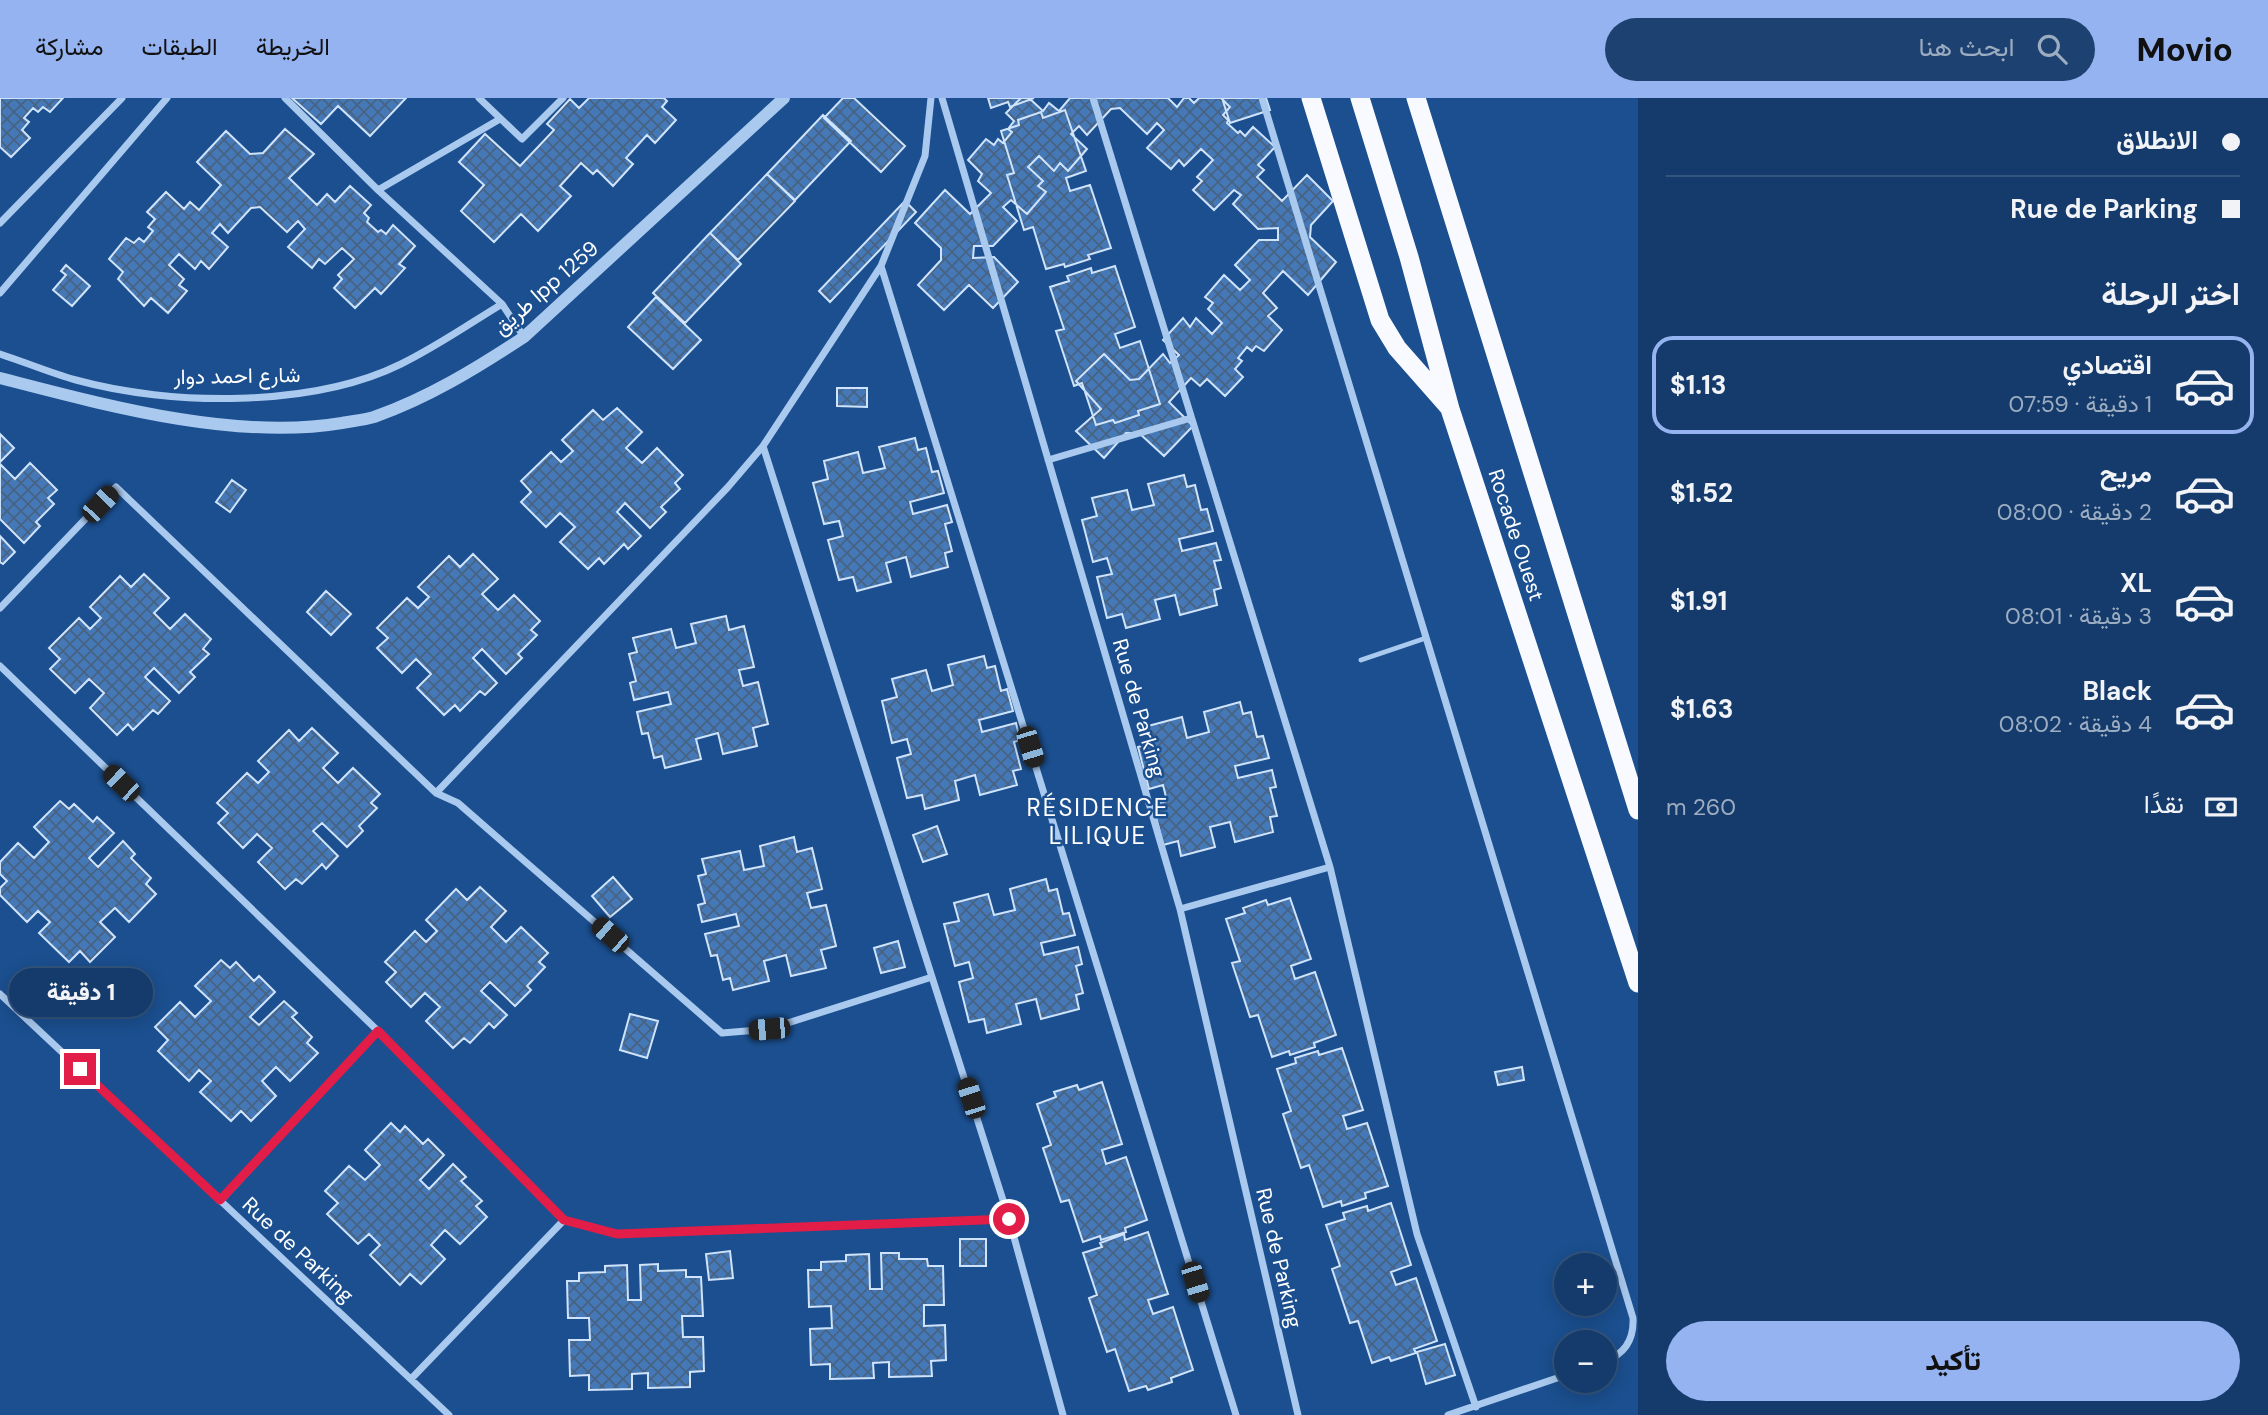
<!DOCTYPE html>
<html lang="ar">
<meta charset="utf-8">
<style>
body{margin:0;font-family:"DM Sans",Vazirmatn,sans-serif;background:#1d4271;color:#f1f3f6;direction:rtl;height:100vh;display:flex;flex-direction:column;font-size:26px;white-space:nowrap}
*{box-sizing:border-box;margin:0}
p{font-size:23px;color:#9dadc1}
.icon{flex:none;width:38px;height:38px;fill:none;stroke:currentColor;stroke-width:2;stroke-linecap:round;stroke-linejoin:round}
.map{position:relative;flex:1;overflow:hidden;direction:ltr}
.drawer{display:flex;flex-direction:column;background:#143b6b;width:630px}
.drawer>*{flex:none}
.guide{display:grid;align-content:center;height:154px;padding:0 28px;background:#143b6b}
.buttons{position:absolute;left:1554px;top:1155px;display:grid;gap:14px}
.buttons a{display:grid;place-items:center;width:63px;height:63px;border-radius:50%;background:#143b6b;box-shadow:0 4px 18px #0003,0 0 0 2px #33557e;font-size:35px}
.end{position:absolute;width:32px;height:32px;margin:-16px;border:9px solid #e11d48;background:#fff;box-shadow:0 0 0 4px #fff}
.from{border-radius:50%}
.bubble{position:absolute;height:49px;border-radius:24px;background:#143b6b;box-shadow:0 4px 18px #0003,0 0 0 2px #33557e;font-size:23px;font-weight:800;line-height:49px;text-align:center;direction:rtl}
.car{position:absolute;width:21px;height:42px;margin:-21px -10px;border-radius:9px;box-shadow:0 0 5px 2px #0007;background:linear-gradient(#222 24%,#8ab4d8 0 40%,#222 0 76%,#8ab4d8 0 86%,#222 0)}
.guide b{display:flex;align-items:center;gap:24px;height:66px;font-size:26px}
.guide b+b{border-top:2px solid #33557e}
.guide i{width:18px;height:18px;background:#f1f3f6}
ul{padding:0;list-style:none}
li{display:flex;align-items:center;gap:21px;height:98px;margin:0 14px 10px;padding:0 14px;border:4px solid transparent;border-radius:21px}
li div{flex:1}
li b{display:block;font-size:26px}
li em{font-style:normal;font-weight:800}
li.active{border-color:#95b2f1}
li>.icon{width:63px;height:63px;stroke-width:1.5}
h2{padding:0 28px;font-size:32px;line-height:84px}
.pay{display:flex;align-items:center;gap:18px;height:77px;padding:0 28px;font-size:26px}
.pay p{margin-inline-start:auto}
.primary-button{display:flex;gap:14px;margin-top:auto;padding:14px 28px}
.primary-button a{flex:1;height:80px;border-radius:42px;background:#95b2f1;color:#111;font-size:28px;font-weight:800;line-height:80px;text-align:center}
header{display:flex;align-items:center;gap:42px;box-sizing:border-box;height:98px;padding:0 35px;background:#95b2f1;color:#111}
header strong{font-size:33px}
nav{display:flex;gap:38px;margin-inline-start:auto;font-size:24px}
.search{width:490px;height:63px;background:#1d4271;display:flex;align-items:center;gap:18px;box-sizing:border-box;padding:0 24px;border-radius:38px;color:#9dadc1;font-size:26px}
main{display:flex;flex:1;min-height:0}
.map>svg:first-child{display:block}
</style>
<header>
<strong>Movio</strong>
<div class="search"><svg class="icon" aria-label="search" viewBox="0 0 24 24"><circle cx="10" cy="10" r="6"/><path d="M15 15l6 6"/></svg>ابحث هنا</div>
<nav><a>الخريطة</a><a>الطبقات</a><a>مشاركة</a></nav>
</header>
<main>
<section class="drawer">
<div class="guide">
<b><i class="from"></i>الانطلاق</b>
<b><i></i>Rue de Parking</b>
</div>
<h2>اختر الرحلة</h2>
<ul>
<li class="active"><svg class="icon" aria-label="car" viewBox="0 0 24 24"><path d="M5 17H2v-5l4-1 3-4h7l3 4 3 1v5h-3M9 17h6M6 11h13"/><circle cx="7" cy="17" r="2"/><circle cx="17" cy="17" r="2"/></svg><div><b>اقتصادي</b><p>1 دقيقة · 07:59</p></div><em>$1.13</em></li>
<li><svg class="icon" aria-label="car" viewBox="0 0 24 24"><path d="M5 17H2v-5l4-1 3-4h7l3 4 3 1v5h-3M9 17h6M6 11h13"/><circle cx="7" cy="17" r="2"/><circle cx="17" cy="17" r="2"/></svg><div><b>مريح</b><p>2 دقيقة · 08:00</p></div><em>$1.52</em></li>
<li><svg class="icon" aria-label="car" viewBox="0 0 24 24"><path d="M5 17H2v-5l4-1 3-4h7l3 4 3 1v5h-3M9 17h6M6 11h13"/><circle cx="7" cy="17" r="2"/><circle cx="17" cy="17" r="2"/></svg><div><b>XL</b><p>3 دقيقة · 08:01</p></div><em>$1.91</em></li>
<li><svg class="icon" aria-label="car" viewBox="0 0 24 24"><path d="M5 17H2v-5l4-1 3-4h7l3 4 3 1v5h-3M9 17h6M6 11h13"/><circle cx="7" cy="17" r="2"/><circle cx="17" cy="17" r="2"/></svg><div><b>Black</b><p>4 دقيقة · 08:02</p></div><em>$1.63</em></li>
</ul>
<div class="pay"><svg class="icon" aria-label="cash" viewBox="0 0 24 24"><path d="M3 7h18v10H3z"/><circle cx="12" cy="12" r="2"/></svg>نقدًا<p>260 m</p></div>
<div class="primary-button"><a>تأكيد</a></div>
</section>
<div class="map">
<svg width="1638" height="1317" viewBox="0 0 1638 1317">
<defs>
<pattern id="building-cross-hatch" width="8" height="8" patternUnits="userSpaceOnUse" patternTransform="scale(1.75)"><rect width="8" height="8" fill="#4478b7"/><path d="M0 0l8 8M0 8l8-8" fill="none" stroke="#486282"/></pattern>
</defs>
<rect width="100%" height="100%" fill="#1b4f8f"/>
<path fill="url(#building-cross-hatch)" stroke="#cfe3fa" stroke-width="2" d="M0,0H63L50,14L43,9L38,14L33,10L24,20L29,24L22,32L30,40L11,59L0,49Z
M292,0H406L370,38L338,8L321,26Z
M589,0H664L667,3L662,9L676,22L655,45L647,37L626,60L633,66L613,88L597,72L593,76L581,65L560,88L571,98L538,133L521,116L494,144L461,113L484,87L459,64L485,36L520,68L554,32L547,26L570,1L579,10Z
M843,0H854L905,48L881,74L824,20Z
M988,0H1034L1010,9L1008,4L991,10Z
M1021,0H1029L1043,13L1049,5L1059,13L1070,0H1168L1177,9L1184,0H1189L1194,5L1199,0H1221L1230,9L1223,17L1228,22L1227,25L1238,35L1240,33L1245,38L1253,29L1275,49L1258,67L1264,72L1257,79L1282,103L1307,77L1333,103L1311,127L1310,139L1336,164L1308,197L1283,173L1263,195L1277,210L1268,218L1282,232L1264,253L1256,248L1252,253L1247,249L1238,260L1242,263L1235,271L1243,279L1225,298L1207,281L1200,288L1191,280L1169,304L1193,328L1164,358L1139,335H1126L1104,360L1076,333L1101,311L1076,283L1104,256L1130,282L1139,281L1163,256L1170,265L1179,257L1163,242L1183,220L1190,229L1196,220L1212,236L1222,225L1208,211L1213,205L1205,199L1224,177L1240,192L1250,182L1235,167L1259,142H1278V130L1258,131L1233,106L1241,97L1234,92L1214,112L1193,92L1202,83L1197,79L1213,62L1201,51L1184,68L1179,62L1171,71L1147,50L1164,32L1157,25L1147,36L1120,10L1111,11L1087,37L1079,28L1071,36L1087,51L1068,73L1060,65L1054,73L1039,58L1028,69L1043,83L1038,88L1046,94L1027,116L1011,102L1003,109L1017,123L993,148H974L973,160L994,159L1018,184L993,210L969,187L944,212L918,187L941,162V150L915,125L945,92L970,116L991,95L978,83L982,76L968,62L986,41L994,47L998,41L1003,45L1012,34L1008,31L1014,23L1006,15Z
M1222,0H1266L1270,12L1230,25Z
M1065,12L1086,73L1066,80L1070,93L1090,87L1111,150L1088,157L1090,161L1065,169L1064,166L1046,171L1033,129L1024,132L1007,77L1014,75L1001,33L1019,27L1018,22L1041,14L1043,20Z
M823,17L851,43L795,102L767,76Z
M285,31L314,56L289,80L317,107L327,96L335,104L350,88L371,107L364,115L369,120L367,124L378,134L381,132L386,136L393,127L415,148L399,166L405,170L381,196L375,190L355,210L334,190L342,181L338,177L354,161L342,150L325,166L319,161L312,170L288,149L305,131L298,123L287,134L260,109L251,110L228,135L220,126L212,135L228,149L209,171L201,163L195,171L179,156L169,167L184,181L179,187L187,193L168,215L151,200L144,208L118,181L123,174L109,161L126,140L134,145L139,140L144,144L153,133L148,129L155,121L147,114L166,94L184,111L190,104L199,112L221,87L197,64L226,33L250,56L263,55Z
M767,76L795,103L738,162L710,135Z
M905,103L916,114L830,204L819,193Z
M710,135L741,166L685,225L653,195Z
M66,167L90,188L72,208L53,192L66,177L61,173Z
M1115,168L1135,229L1115,236L1120,250L1140,243L1160,306L1138,313L1139,317L1115,325L1113,322L1096,327L1082,285L1074,288L1056,233L1064,231L1050,189L1069,183L1067,178L1091,170L1092,175Z
M656,199L701,242L673,271L628,229Z
M837,290H867V309L837,308Z
M617,310L642,334L626,350L642,365L657,350L683,377L675,385L680,391L661,409L666,414L650,430L625,405L617,414L641,438L628,451L624,446L604,466L599,460L588,471L560,444L575,429L560,415L546,429L521,404L531,394L521,383L551,354L561,364L573,353L562,342L593,312L603,322Z
M0,336L14,350L0,364Z
M915,340L918,352L926,350L932,374L938,373L944,395L910,404L913,416L947,407L952,424L945,426L952,453L945,455L948,469L911,479L906,459L886,465L891,484L857,493L853,479L839,482L828,442L843,438L839,423L824,426L813,385L828,381L824,363L858,354L863,375L885,370L879,349Z
M30,365L57,392L48,400L54,406L36,424L40,428L24,445L0,421V366L15,381Z
M1184,377L1187,389L1195,387L1201,412L1207,411L1213,433L1179,441L1182,453L1216,445L1221,462L1214,463L1221,490L1214,492L1217,507L1180,517L1175,497L1155,502L1160,521L1126,530L1122,516L1107,520L1097,479L1112,476L1107,460L1093,464L1082,422L1097,418L1092,400L1127,392L1132,412L1154,407L1148,386Z
M232,382L246,392L230,414L216,404Z
M0,438L15,454L3,466L0,464Z
M473,456L498,481L482,496L498,512L514,497L540,523L531,532L537,537L518,556L522,560L506,576L482,551L473,560L497,585L485,597L480,593L460,613L455,607L444,617L417,590L431,576L416,561L402,575L377,550L388,540L377,530L407,500L418,510L429,499L418,489L449,458L460,469Z
M144,476L169,500L154,515L170,531L185,516L211,541L203,551L209,556L190,574L195,579L179,595L154,570L145,579L170,603L158,616L153,612L133,632L128,626L117,637L90,610L104,595L89,581L75,595L50,571L60,561L49,550L79,520L90,531L101,520L90,509L120,478L131,489Z
M326,493L351,516L331,537L307,514Z
M726,518L729,532L744,528L754,569L739,572L743,588L758,584L768,626L753,630L757,648L723,656L718,635L696,641L701,661L665,670L662,658L654,660L648,635L642,636L637,614L671,606L668,594L634,602L630,585L636,583L629,556L637,554L633,540L671,531L676,550L696,545L691,526Z
M984,558L987,570L995,568L1001,593L1007,591L1013,613L979,622L982,634L1016,625L1020,642L1014,644L1021,671L1013,673L1017,687L980,697L975,677L955,683L959,702L925,711L922,697L907,700L897,660L911,656L907,641L892,645L882,603L897,599L892,581L926,572L932,593L953,587L948,567Z
M1240,604L1243,616L1251,614L1257,639L1263,638L1269,660L1235,668L1238,680L1272,672L1276,689L1270,690L1277,718L1270,719L1273,734L1235,744L1230,724L1210,729L1215,749L1181,758L1178,743L1163,747L1153,707L1167,703L1163,687L1149,691L1138,649L1153,645L1148,628L1182,619L1187,640L1209,634L1204,614Z
M312,630L338,655L323,670L338,685L353,670L380,696L371,705L377,710L359,728L363,733L347,749L322,725L313,733L338,758L326,771L322,766L302,786L296,781L285,791L258,764L272,750L257,736L243,750L218,725L228,715L217,705L247,675L258,685L269,674L258,663L289,632L299,643Z
M60,703L69,711L74,706L93,724L97,719L114,735L89,760L98,769L123,743L135,756L131,760L151,780L146,786L156,796L129,824L115,810L100,824L115,839L90,864L80,853L69,864L39,835L50,824L38,813L27,824L0,797V790L7,783L0,776V764L18,745L34,760L49,744L34,729Z
M937,728L947,756L923,764L913,737Z
M794,739L797,754L812,750L822,791L807,795L811,810L826,807L836,848L821,852L826,870L791,878L786,857L764,863L769,883L733,892L730,880L723,882L717,857L711,858L705,836L739,828L736,816L702,824L698,807L705,805L698,778L706,776L702,761L740,753L744,772L764,768L760,748Z
M613,779L632,801L610,819L592,798Z
M1046,781L1049,793L1057,791L1063,816L1069,815L1075,837L1041,845L1044,857L1078,849L1082,866L1076,868L1083,895L1076,897L1079,911L1041,921L1036,901L1016,906L1021,926L987,935L984,921L969,924L959,884L973,880L969,864L955,868L944,826L959,823L954,805L988,796L994,817L1015,812L1010,791Z
M480,789L506,813L491,829L506,844L521,829L548,855L539,864L545,869L527,888L531,892L515,908L490,884L481,893L507,917L494,930L489,925L470,945L464,940L453,950L426,923L440,909L425,895L411,909L386,884L396,874L385,864L415,833L426,844L437,833L426,822L456,791L467,802Z
M1290,800L1311,861L1291,868L1295,881L1315,874L1336,937L1314,945L1315,949L1290,957L1289,953L1272,959L1258,917L1250,919L1232,865L1240,863L1226,821L1245,815L1243,810L1266,802L1268,807Z
M898,843L905,869L881,875L874,850Z
M221,862L230,870L236,864L254,883L259,878L275,894L250,919L259,927L284,903L297,915L292,919L312,939L307,945L318,955L290,983L276,969L262,983L276,998L251,1023L241,1013L231,1023L200,994L211,983L199,972L189,983L158,953L168,942L155,929L180,904L195,919L211,903L195,888Z
M630,916L658,923L647,960L620,952Z
M1342,950L1363,1012L1343,1018L1347,1031L1367,1025L1388,1088L1365,1095L1366,1100L1342,1108L1341,1103L1323,1109L1309,1067L1301,1070L1283,1016L1291,1013L1277,971L1296,965L1295,960L1318,953L1319,957Z
M1522,969L1524,982L1498,987L1495,974Z
M1102,984L1122,1046L1102,1052L1106,1066L1126,1059L1147,1122L1125,1130L1126,1134L1101,1142L1100,1138L1083,1144L1069,1102L1061,1104L1043,1050L1051,1047L1037,1006L1056,999L1054,994L1077,987L1079,992Z
M391,1025L400,1034L405,1028L423,1046L428,1041L444,1057L420,1082L429,1091L453,1066L466,1079L461,1083L482,1103L476,1108L487,1119L460,1146L445,1132L431,1147L445,1161L421,1186L410,1176L400,1187L370,1157L380,1147L369,1136L358,1146L327,1116L338,1105L325,1093L349,1068L365,1082L380,1067L365,1052Z
M1391,1105L1411,1167L1391,1174L1396,1187L1416,1180L1437,1243L1414,1251L1416,1255L1391,1263L1389,1259L1372,1265L1358,1223L1350,1225L1332,1171L1340,1168L1326,1127L1345,1121L1343,1115L1367,1108L1368,1113Z
M1148,1134L1168,1196L1148,1202L1153,1216L1173,1209L1193,1272L1171,1280L1172,1284L1148,1292L1146,1288L1129,1293L1115,1251L1107,1254L1089,1200L1097,1197L1083,1155L1102,1149L1100,1145L1124,1136L1125,1142Z
M960,1141H986V1168H960Z
M730,1153L733,1180L709,1182L706,1156Z
M881,1155H899V1161H927L928,1168H943L944,1207H924V1228L945,1227L946,1262L931,1263L932,1278L889,1279V1264L873,1265L874,1280L830,1281V1266L811,1267L810,1231L832,1230L831,1208L809,1209L808,1172H821V1164L846,1163V1157L869,1156L870,1191H882Z
M658,1166V1173L686,1172V1179H701L703,1218H682L683,1239H703L704,1273L690,1274V1289L648,1290V1275L632,1276V1291L589,1292V1277L570,1278L569,1242H590L589,1220H568L567,1183H579V1175L605,1174V1168L627,1167L628,1202H641L640,1167Z
M1445,1246L1455,1277L1426,1286L1417,1254Z"/>
<g fill="none" stroke-linecap="round" stroke-linejoin="round">
<path stroke="#a9c9ee" stroke-width="5" d="M1361,562L1426,540"/>
<path stroke="#a9c9ee" stroke-width="7" d="M285,0L378,92L502,206L524,239
M479,0L522,41L563,0
M942,0L1180,811L1298,1317
M1093,0L1330,769L1417,1136L1476,1309
M1262,0L1633,1220C1634,1241 1625,1256 1605,1263
M378,92L500,21
M0,125L122,0
M881,168L1236,1317
M0,195L167,0
M0,256C25,264 50,275 76,282C170,308 312,310 401,266C436,249 469,226 502,206
M763,348L1009,1121L1063,1317
M1048,362L1191,320
M0,510L116,389L436,695L458,705L722,935L769,931L932,879
M0,568L378,933L220,1103
M436,695L728,389L763,348L881,168L925,58L931,0
M1180,811L1330,769
M0,896L449,1317
M378,933L564,1122L617,1136L1009,1121
M411,1281L564,1122
M1448,1317L1566,1277"/>
<path stroke="#a9c9ee" stroke-width="12" d="M0,280C105,307 234,343 342,325C353,323 364,322 374,319C428,300 477,270 524,239L784,0"/>
<path stroke="#f8faff" stroke-width="19" d="M1311,0L1380,222L1397,250L1448,308
M1360,0L1409,159L1450,311L1638,885
M1416,0L1638,712"/>
</g>
<g fill="none" stroke-linecap="round" stroke-linejoin="round">
<path stroke="#e11d48" stroke-width="9" d="M80,971L220,1102L378,933L564,1122L617,1136L1009,1121"/>
</g>
<g text-anchor="middle" dominant-baseline="central" stroke-width="5" stroke-linejoin="round" paint-order="stroke">
<g font-size="21" fill="#fff" stroke="#1b4f8f">
<text transform="translate(546 190) rotate(-41)">طريق lpp 1259</text>
<text transform="translate(237 278) rotate(-1)">شارع احمد دوار</text>
<text transform="translate(1516 437) rotate(72)">Rocade Ouest</text>
<text transform="translate(1139 610) rotate(74)">Rue de Parking</text>
<text transform="translate(298 1152) rotate(43)">Rue de Parking</text>
<text transform="translate(1279 1160) rotate(77)">Rue de Parking</text>
</g>
<g font-size="24" letter-spacing="2" fill="#fff" stroke="#1b4f8f">
<text x="1098" y="709">RÉSIDENCE<tspan x="1098" dy="28">LILIQUE</tspan></text>
</g>
</g>
</svg>
<div class="buttons">
<a>+</a>
<a>−</a>
</div>
<i class="end from" style="left:1009px;top:1121px"></i>
<i class="end" style="left:80px;top:971px"></i>
<div class="bubble" style="left:9px;top:870px;width:144px">1 دقيقة</div>
<i class="car" style="left:100px;top:406px;rotate:44deg"></i>
<i class="car" style="left:1030px;top:649px;rotate:163deg"></i>
<i class="car" style="left:121px;top:685px;rotate:314deg"></i>
<i class="car" style="left:610px;top:837px;rotate:311deg"></i>
<i class="car" style="left:769px;top:931px;rotate:265deg"></i>
<i class="car" style="left:971px;top:1000px;rotate:342deg"></i>
<i class="car" style="left:1195px;top:1184px;rotate:163deg"></i>
</div>
</main>
